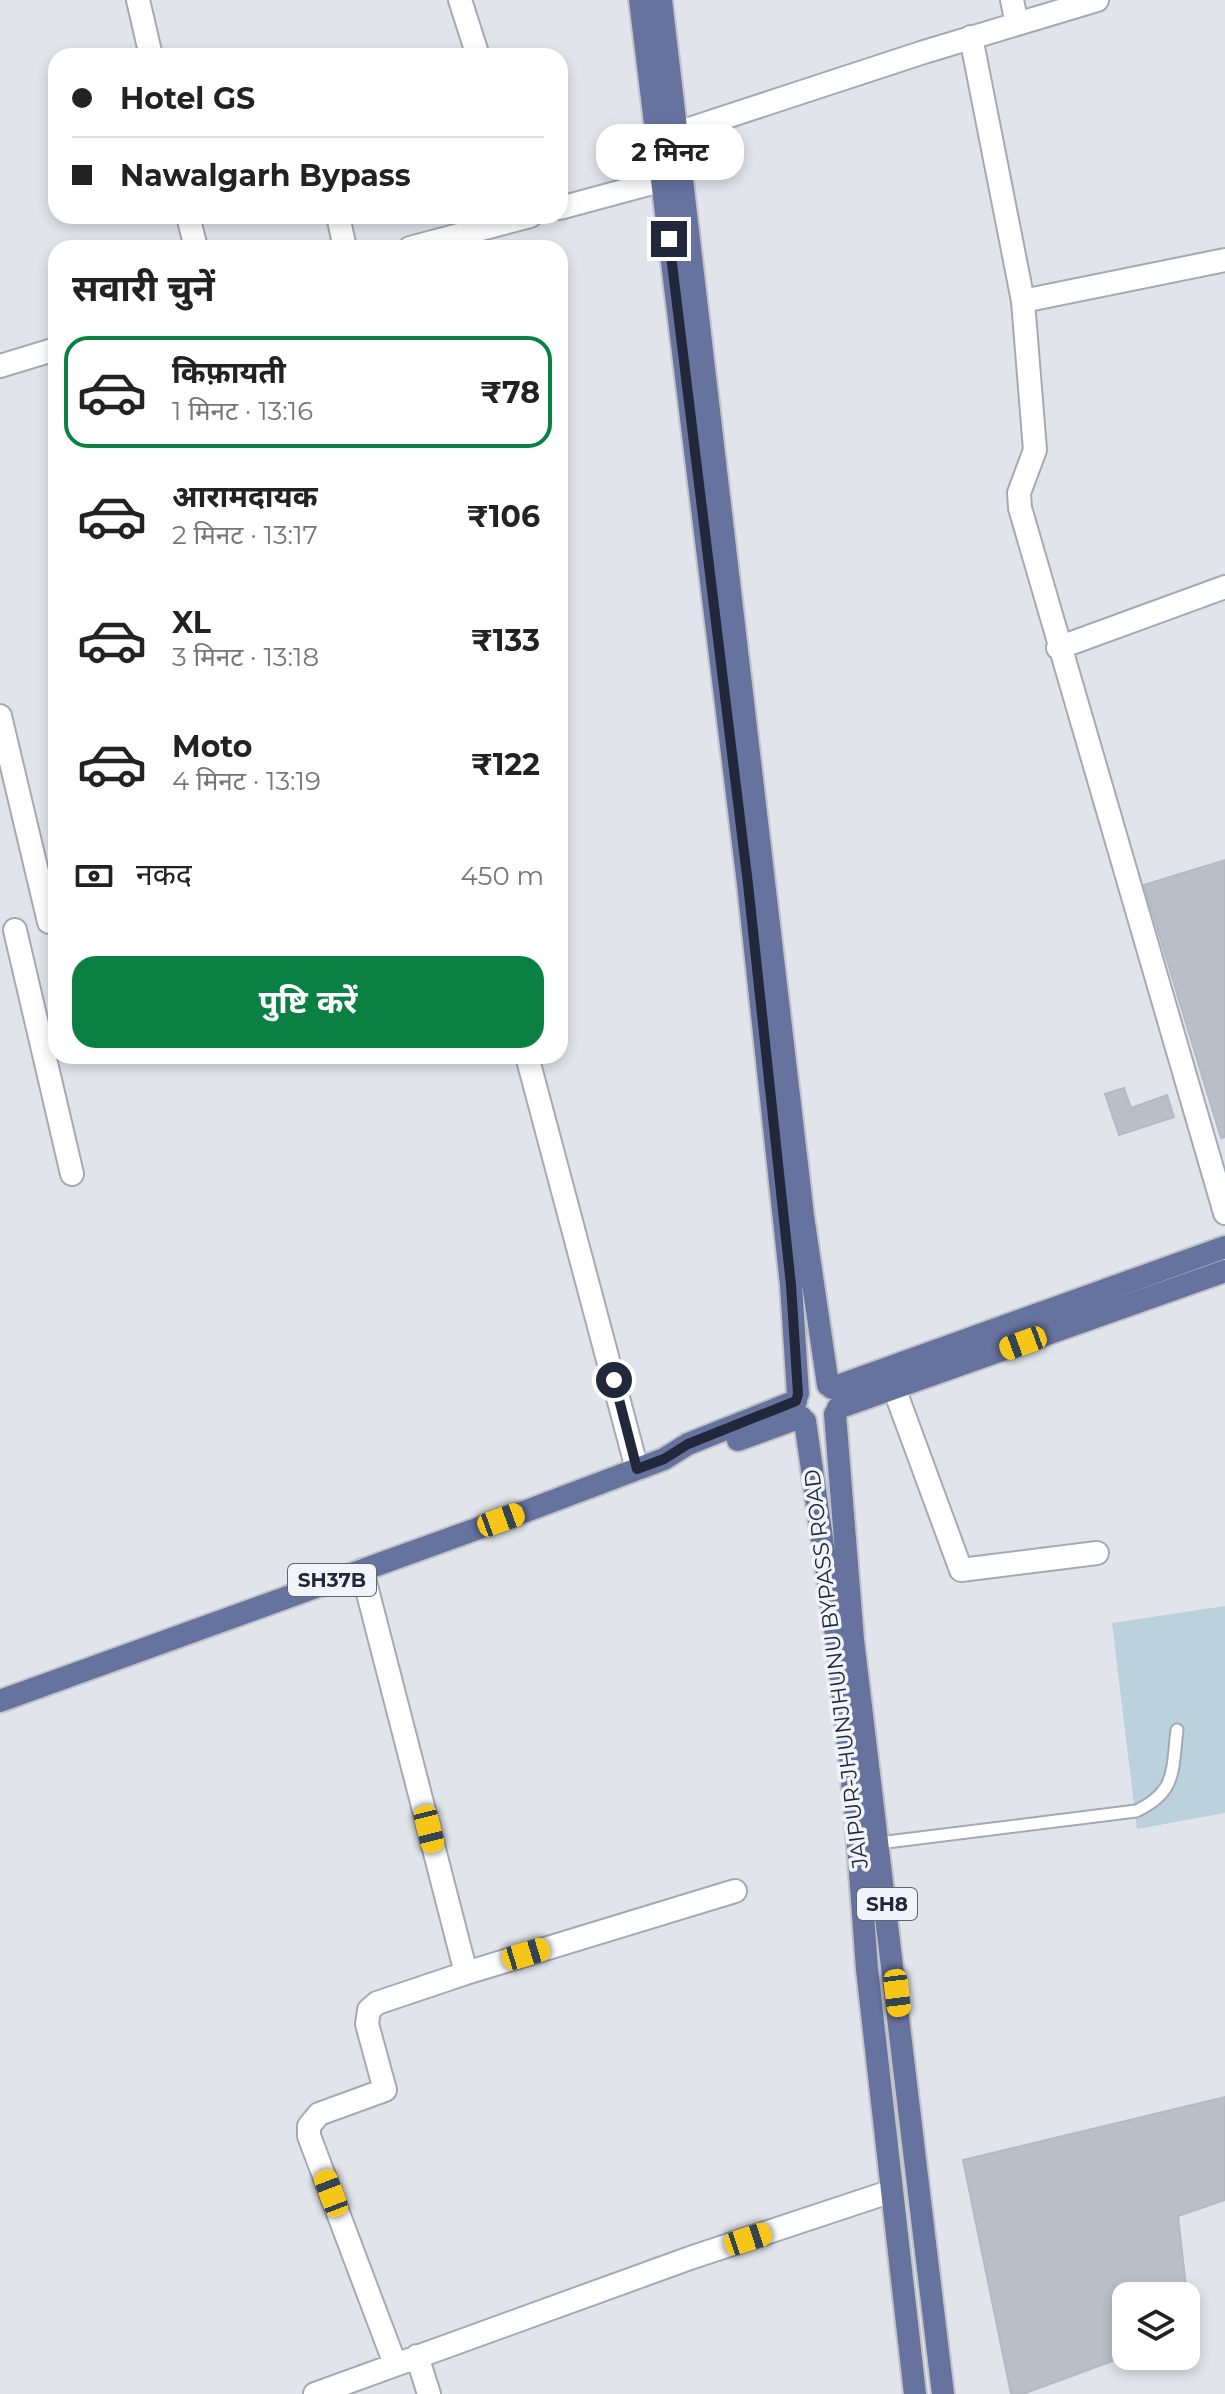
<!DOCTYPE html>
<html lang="hi">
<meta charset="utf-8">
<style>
body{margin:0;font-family:Montserrat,"Noto Sans Devanagari",sans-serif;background:#f2f2f2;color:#222;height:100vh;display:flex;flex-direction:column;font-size:30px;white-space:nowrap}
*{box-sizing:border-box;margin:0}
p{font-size:26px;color:#767676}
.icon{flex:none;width:44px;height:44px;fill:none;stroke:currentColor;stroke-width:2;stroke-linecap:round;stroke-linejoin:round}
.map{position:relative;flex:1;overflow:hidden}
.sheet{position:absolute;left:48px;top:240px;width:520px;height:824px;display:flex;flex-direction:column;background:#fff;border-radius:24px;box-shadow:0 4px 12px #0003}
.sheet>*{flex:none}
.hud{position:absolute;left:48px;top:48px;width:520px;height:176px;border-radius:24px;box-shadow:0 4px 12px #0003;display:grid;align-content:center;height:176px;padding:0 24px;background:#fff}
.tools{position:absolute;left:1112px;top:2282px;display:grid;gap:16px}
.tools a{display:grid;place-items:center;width:88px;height:88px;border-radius:16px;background:#fff;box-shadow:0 4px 12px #0003;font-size:40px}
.end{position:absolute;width:36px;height:36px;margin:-18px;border:10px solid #22283b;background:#fff;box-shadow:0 0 0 4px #fff}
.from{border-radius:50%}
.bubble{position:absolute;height:56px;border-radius:24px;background:#fff;box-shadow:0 4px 12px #0003;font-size:26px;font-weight:700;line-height:56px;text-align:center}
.car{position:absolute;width:24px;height:48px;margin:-24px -12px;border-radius:10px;box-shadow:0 0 6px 2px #0007;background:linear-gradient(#f5c518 24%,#345 0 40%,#f5c518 0 76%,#345 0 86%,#f5c518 0)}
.hud b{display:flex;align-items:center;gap:28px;height:76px;font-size:30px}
.hud b+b{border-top:2px solid #e0e0e0}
.hud i{width:20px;height:20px;background:#222}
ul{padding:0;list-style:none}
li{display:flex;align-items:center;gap:24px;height:112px;margin:0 16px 12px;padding:0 8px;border:4px solid transparent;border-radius:24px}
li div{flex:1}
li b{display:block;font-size:30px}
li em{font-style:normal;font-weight:700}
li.active{border-color:#0b8043}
li>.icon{width:72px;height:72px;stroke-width:1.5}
h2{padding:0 24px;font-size:36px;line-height:96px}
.pay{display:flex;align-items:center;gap:20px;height:88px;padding:0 24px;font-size:30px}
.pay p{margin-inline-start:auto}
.button{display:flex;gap:16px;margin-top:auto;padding:16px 24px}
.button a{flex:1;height:92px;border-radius:24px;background:#0b8043;color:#fff;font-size:32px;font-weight:700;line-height:92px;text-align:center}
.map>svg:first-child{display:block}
</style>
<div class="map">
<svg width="1225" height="2394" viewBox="0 0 1225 2394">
<rect width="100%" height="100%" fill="#e1e5eb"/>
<path fill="#bbd1db" d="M1225,1606V1813L1137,1829L1112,1623Z"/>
<path fill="#b9bfc9" stroke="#b4bac4" stroke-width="2" d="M1225,860V1137L1221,1138L1144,885Z
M1124,1088L1131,1108L1167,1095L1174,1117L1119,1135L1105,1094Z
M1225,2097V2200L1178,2216L1187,2296H1126V2356L1023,2394H1011L963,2160Z"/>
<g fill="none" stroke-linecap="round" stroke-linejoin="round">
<g stroke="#a4a9b3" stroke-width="15">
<path id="service" d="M879,1843L1136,1811C1177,1792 1172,1770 1177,1730"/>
</g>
<g stroke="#a4a9b3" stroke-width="26">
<path id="minor" d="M138,0L151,56
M460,0L478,56
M1012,0L1017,24
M971,37L1023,301L1035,450L1019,493L1020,508L1225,1213
M677,133L924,52L1097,0
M560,208L660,181
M188,216L196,248
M338,216L345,248
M410,248L530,216
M1023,301L1225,260
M0,366L56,349
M1058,648L1225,587
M0,716L49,922
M15,930L72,1174
M527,1056L637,1469
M894,1388L961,1570L1097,1553
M362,1570L466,1973L377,2003L369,2010L367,2024L385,2090L319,2114L309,2126V2136L395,2364
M466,1973L735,1891
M417,2356L429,2394
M315,2394L690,2258L892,2191"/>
</g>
<g stroke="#c1c3c8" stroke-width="26">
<path id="primary" d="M640,0L748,884L791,1285L798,1394
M661,0L803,1216L828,1385
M832,1388L1225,1247
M838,1408L1225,1271
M835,1414L853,1640L943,2394
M805,1421L837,1642L856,1817L867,1969L915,2394
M738,1440L801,1417
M0,1701L529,1510L664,1459L688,1444L796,1401"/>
</g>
<use href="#service" stroke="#fff" stroke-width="11"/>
<use href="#minor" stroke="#fff" stroke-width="22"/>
<use href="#primary" stroke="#67739f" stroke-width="22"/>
</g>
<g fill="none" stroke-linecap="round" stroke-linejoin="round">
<path stroke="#22283b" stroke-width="10" d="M614,1380L637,1469L664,1459L688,1444L796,1401L798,1394L791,1285L748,884L669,239"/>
</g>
<g text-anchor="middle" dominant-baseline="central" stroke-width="7" stroke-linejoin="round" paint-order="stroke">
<g fill="#f1f4f8" stroke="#606574" stroke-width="2">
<rect x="288" y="1564" width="88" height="32" rx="6"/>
<rect x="857" y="1888" width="60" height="32" rx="6"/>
</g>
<g font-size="20" font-weight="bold" fill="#22283b">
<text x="332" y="1580">SH37B</text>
<text x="887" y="1904">SH8</text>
</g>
<g font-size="22" fill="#22283b" stroke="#f1f4f8">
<text transform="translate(836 1669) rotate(-97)">JAIPUR-JHUNJHUNU BYPASS ROAD</text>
</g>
</g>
</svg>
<div class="tools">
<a><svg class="icon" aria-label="layers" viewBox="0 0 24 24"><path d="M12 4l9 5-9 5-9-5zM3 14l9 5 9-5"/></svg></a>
</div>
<i class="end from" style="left:614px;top:1380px"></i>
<i class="end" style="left:669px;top:239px"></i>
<div class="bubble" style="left:596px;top:124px;width:148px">2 मिनट</div>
<i class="car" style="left:1023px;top:1343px;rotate:250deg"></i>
<i class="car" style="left:501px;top:1520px;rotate:70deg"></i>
<i class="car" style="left:429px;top:1829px;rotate:166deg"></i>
<i class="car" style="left:526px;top:1954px;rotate:73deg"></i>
<i class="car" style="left:897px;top:1993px;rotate:173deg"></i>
<i class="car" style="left:331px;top:2193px;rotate:339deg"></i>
<i class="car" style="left:748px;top:2239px;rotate:72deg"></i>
<div class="hud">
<b><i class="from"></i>Hotel GS</b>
<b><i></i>Nawalgarh Bypass</b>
</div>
<section class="sheet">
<h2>सवारी चुनें</h2>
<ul>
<li class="active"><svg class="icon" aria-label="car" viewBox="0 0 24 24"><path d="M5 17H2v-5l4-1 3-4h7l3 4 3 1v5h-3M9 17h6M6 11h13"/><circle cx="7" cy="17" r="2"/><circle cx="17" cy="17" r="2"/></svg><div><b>किफ़ायती</b><p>1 मिनट · 13:16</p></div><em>₹78</em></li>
<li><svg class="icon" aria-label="car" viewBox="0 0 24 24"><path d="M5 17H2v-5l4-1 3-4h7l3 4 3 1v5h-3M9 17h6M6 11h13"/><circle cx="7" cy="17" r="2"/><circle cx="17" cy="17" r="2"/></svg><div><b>आरामदायक</b><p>2 मिनट · 13:17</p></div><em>₹106</em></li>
<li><svg class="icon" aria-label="car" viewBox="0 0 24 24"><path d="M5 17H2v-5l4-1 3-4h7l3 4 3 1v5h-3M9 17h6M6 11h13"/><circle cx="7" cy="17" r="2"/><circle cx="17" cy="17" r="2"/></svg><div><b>XL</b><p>3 मिनट · 13:18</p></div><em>₹133</em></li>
<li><svg class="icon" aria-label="car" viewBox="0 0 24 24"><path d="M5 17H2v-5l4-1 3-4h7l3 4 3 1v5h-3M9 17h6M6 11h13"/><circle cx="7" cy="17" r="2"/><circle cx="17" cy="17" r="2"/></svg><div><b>Moto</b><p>4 मिनट · 13:19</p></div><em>₹122</em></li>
</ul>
<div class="pay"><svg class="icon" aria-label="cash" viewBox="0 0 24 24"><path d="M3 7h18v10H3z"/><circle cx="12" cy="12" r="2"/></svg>नकद<p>450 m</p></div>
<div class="button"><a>पुष्टि करें</a></div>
</section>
</div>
